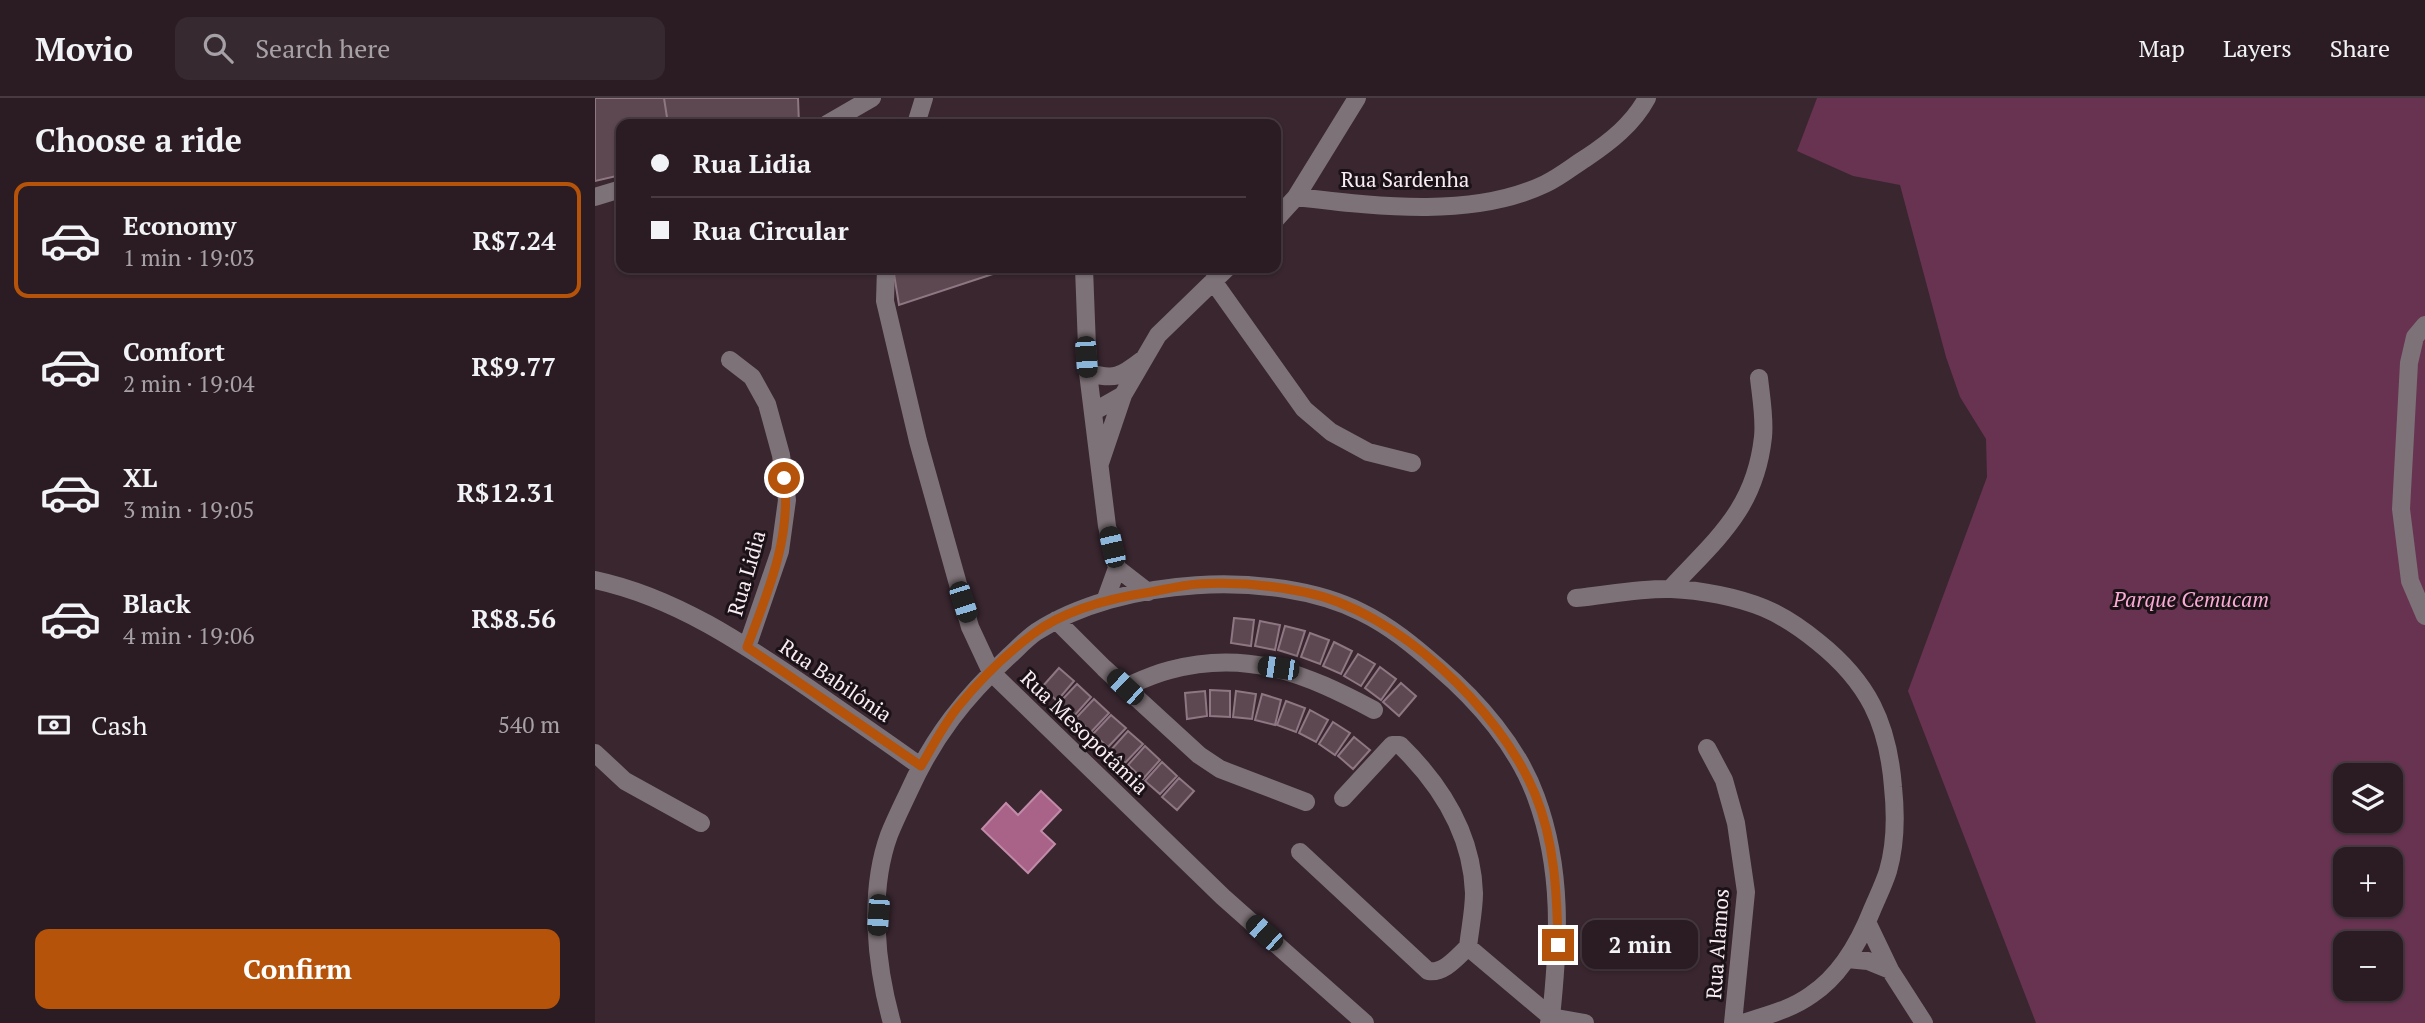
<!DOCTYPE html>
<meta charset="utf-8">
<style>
body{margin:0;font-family:"PT Serif",serif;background:#372930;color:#f1f3f6;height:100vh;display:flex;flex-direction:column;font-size:26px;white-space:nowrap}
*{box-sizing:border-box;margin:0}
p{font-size:23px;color:#a6a1a6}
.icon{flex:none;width:38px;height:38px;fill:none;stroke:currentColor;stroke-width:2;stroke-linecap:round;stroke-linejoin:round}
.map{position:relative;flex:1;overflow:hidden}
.side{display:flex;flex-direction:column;background:#2b1c23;width:595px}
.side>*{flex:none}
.hud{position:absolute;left:21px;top:21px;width:665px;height:154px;border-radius:14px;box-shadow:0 2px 5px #0004,0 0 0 2px #473a41;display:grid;align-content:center;height:154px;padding:0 35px;background:#2b1c23}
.buttons{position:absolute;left:1738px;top:665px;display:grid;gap:14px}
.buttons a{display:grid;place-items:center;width:70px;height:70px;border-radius:14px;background:#2b1c23;box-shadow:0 2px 5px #0004,0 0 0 2px #473a41;font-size:35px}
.end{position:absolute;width:32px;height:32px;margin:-16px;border:9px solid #b45309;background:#fff;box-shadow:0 0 0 4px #fff}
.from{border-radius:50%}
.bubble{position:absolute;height:49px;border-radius:14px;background:#2b1c23;box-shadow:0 2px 5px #0004,0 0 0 2px #473a41;font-size:23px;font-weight:800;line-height:49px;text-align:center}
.car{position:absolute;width:21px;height:42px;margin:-21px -10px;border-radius:9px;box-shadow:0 0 5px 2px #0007;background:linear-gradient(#222 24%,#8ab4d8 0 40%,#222 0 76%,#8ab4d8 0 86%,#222 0)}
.hud b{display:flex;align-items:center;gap:24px;height:66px;font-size:26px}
.hud b+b{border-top:2px solid #473a41}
.hud i{width:18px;height:18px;background:#f1f3f6}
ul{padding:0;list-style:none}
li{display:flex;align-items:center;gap:21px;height:116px;margin:0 14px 10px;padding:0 21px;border:4px solid transparent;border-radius:14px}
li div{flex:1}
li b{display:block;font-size:26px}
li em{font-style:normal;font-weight:800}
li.active{border-color:#b45309}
li>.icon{width:63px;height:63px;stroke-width:1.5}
h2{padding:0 35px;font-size:32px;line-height:84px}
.pay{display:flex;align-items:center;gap:18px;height:77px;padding:0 35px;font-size:26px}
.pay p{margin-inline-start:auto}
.cta{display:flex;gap:14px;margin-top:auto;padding:14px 35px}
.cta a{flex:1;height:80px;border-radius:14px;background:#b45309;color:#fff;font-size:28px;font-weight:800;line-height:80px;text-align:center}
header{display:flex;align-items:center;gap:42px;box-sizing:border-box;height:98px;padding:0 35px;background:#2b1c23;border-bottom:2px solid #473a41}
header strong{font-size:33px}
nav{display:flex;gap:38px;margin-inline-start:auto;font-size:24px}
.search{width:490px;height:63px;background:#372930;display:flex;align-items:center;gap:18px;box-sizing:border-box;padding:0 24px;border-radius:14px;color:#a6a1a6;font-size:26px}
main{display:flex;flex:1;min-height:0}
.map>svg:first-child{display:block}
</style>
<header>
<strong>Movio</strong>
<div class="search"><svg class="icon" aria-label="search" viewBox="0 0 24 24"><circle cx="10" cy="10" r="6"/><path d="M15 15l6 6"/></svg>Search here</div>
<nav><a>Map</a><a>Layers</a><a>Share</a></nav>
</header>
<main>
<section class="side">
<h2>Choose a ride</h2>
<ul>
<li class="active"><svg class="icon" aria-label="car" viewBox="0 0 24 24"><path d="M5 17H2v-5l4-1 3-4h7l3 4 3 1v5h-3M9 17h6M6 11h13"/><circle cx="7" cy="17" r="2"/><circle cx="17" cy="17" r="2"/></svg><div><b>Economy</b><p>1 min · 19:03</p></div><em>R$7.24</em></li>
<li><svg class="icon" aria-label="car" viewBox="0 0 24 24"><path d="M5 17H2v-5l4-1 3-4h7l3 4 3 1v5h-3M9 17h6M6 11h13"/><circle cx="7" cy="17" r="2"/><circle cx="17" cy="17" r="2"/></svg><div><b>Comfort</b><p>2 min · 19:04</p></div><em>R$9.77</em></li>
<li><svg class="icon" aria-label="car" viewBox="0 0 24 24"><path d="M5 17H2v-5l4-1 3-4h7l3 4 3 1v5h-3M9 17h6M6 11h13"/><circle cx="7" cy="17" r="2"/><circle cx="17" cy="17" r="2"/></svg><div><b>XL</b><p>3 min · 19:05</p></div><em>R$12.31</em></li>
<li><svg class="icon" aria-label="car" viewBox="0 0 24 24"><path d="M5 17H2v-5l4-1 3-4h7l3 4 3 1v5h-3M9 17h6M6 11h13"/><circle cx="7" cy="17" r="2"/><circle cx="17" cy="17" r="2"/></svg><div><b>Black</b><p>4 min · 19:06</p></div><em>R$8.56</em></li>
</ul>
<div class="pay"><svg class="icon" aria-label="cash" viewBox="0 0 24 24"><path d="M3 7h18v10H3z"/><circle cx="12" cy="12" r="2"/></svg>Cash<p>540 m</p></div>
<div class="cta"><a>Confirm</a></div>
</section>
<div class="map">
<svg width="1830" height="925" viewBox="0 0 1830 925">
<rect width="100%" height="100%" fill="#39262f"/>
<path fill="#673350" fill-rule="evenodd" d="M1222,0H1830V925H1441L1313,593L1392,379L1391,341L1365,299L1351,259L1305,87L1258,78L1202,53ZM1750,677H1796V723H1750ZM1750,761H1796V807H1750ZM1750,845H1796V891H1750Z"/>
<path fill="#a96288" stroke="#c18ba8" stroke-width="2" d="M446,693L466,712L446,733L460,746L433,775L387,731L411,705L423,717Z"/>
<path fill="#5d4852" stroke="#8e7782" stroke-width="2" d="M0,0H69L73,26H26V77L0,83Z
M69,0H203L204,26H73Z
M298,170H416L304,207Z
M639,520L659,522L656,548L636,545Z
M665,523L685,527L680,552L660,548Z
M690,528L710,533L702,558L683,552Z
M715,535L734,542L725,566L706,559Z
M739,544L757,553L746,576L728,568Z
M763,556L780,566L766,588L749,578Z
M785,569L801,581L786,602L770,590Z
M464,570L479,583L462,603L447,589Z
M806,585L821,598L804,618L788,604Z
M482,586L496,599L479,618L464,605Z
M615,592L635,593V619L615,618Z
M610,593L612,618L592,621L590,595Z
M641,593L661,596L657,621L638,619Z
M667,596L686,602L680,627L660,622Z
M499,601L514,615L496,634L481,620Z
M691,603L710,610L701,634L682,627Z
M715,612L733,622L721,644L704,635Z
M516,617L531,630L513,649L498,636Z
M738,624L755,635L740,657L724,646Z
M533,633L548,646L530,665L516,652Z
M759,639L775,652L758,671L743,658Z
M550,648L565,662L548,681L533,667Z
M567,664L582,678L565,696L550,683Z
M584,680L599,693L582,712L567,699Z"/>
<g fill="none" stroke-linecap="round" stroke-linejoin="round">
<path stroke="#7d7277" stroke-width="18" d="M232,26L277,0
M321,26L329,0
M0,99L26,91
M701,99C779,108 877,121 950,86C965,79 978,68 991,60C1015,44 1038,26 1052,0
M681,121L701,99L762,0
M291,170L290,203L323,343L375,529L396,574L628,799L770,925
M489,170L493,275L512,428L522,470L510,503
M618,183L709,311L736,334L773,354L817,365
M1830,227L1820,239L1814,265L1806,411L1815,483L1830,518
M135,262L157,279L172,306L186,357L192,402L185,453L152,549
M493,275C520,282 525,279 547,262
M498,314L528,297L563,237L632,170
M505,365L528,297
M522,470L553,494
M0,482C80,499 149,546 215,591C252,617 289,642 325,668
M1075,491C1121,441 1160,412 1168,339C1170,320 1166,299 1164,280
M981,500C1012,497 1045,490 1076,491C1106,492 1142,499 1169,510C1188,518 1207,531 1223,544C1273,584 1293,625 1298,689C1301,717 1301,745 1293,773C1289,786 1282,800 1277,812C1264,845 1246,877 1216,897C1195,912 1172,917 1148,925
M461,522L509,570L604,657L625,671L711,704
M530,589C544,583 559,576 575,572C653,551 711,576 779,612
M1112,650L1129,682L1141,725L1151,794L1138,925
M0,655L30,683L106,725
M705,754L833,873C849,876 862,859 873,849C875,831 879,812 879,795C877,735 846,687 805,647H797L748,700
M1272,824L1295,872L1329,925
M873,849L956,919
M1252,861L1273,863L1295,872
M956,919L990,925
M297,925C281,868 273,795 294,737C300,722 308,706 315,691C339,638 370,599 413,559C422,551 431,541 441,534C524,480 677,470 766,514C795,528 819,548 843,569C883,603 923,649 941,699C968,772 964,844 956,919L954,925"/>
</g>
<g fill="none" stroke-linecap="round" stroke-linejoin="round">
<path stroke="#b45309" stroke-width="9" d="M189,380C197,438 173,494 152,549L326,668C337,649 348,628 362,610C383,584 411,556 438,536C471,511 516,500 556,494C572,491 588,487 603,486C637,484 675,487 709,494C801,512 905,611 940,696C960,744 962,797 963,847"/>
</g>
<g text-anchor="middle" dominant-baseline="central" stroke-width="6" stroke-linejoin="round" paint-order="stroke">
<g font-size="21" fill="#f9ecf2" stroke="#1a1216">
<text x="810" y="81">Rua Sardenha</text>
<text transform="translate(151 475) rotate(-74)">Rua Lidia</text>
<text transform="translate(241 582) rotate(34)">Rua Babilônia</text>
<text transform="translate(490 634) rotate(44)">Rua Mesopotâmia</text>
<text transform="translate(1122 846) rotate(-86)">Rua Alamos</text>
</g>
<g font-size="21" font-style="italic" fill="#fbabd4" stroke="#1a1216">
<text x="1596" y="501">Parque Cemucam</text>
</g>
</g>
</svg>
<div class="buttons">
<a><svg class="icon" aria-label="layers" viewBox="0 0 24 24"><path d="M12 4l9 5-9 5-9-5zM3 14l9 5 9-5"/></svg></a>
<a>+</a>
<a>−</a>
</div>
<i class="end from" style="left:189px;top:380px"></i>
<i class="end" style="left:963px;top:847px"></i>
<div class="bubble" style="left:987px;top:822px;width:116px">2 min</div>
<i class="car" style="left:491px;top:259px;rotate:176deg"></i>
<i class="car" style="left:517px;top:449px;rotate:347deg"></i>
<i class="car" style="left:368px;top:504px;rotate:162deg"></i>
<i class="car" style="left:683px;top:570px;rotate:278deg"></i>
<i class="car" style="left:530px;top:589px;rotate:313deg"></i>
<i class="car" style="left:283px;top:817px;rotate:184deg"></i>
<i class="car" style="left:669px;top:835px;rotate:312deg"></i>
<div class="hud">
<b><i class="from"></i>Rua Lidia</b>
<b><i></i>Rua Circular</b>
</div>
</div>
</main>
